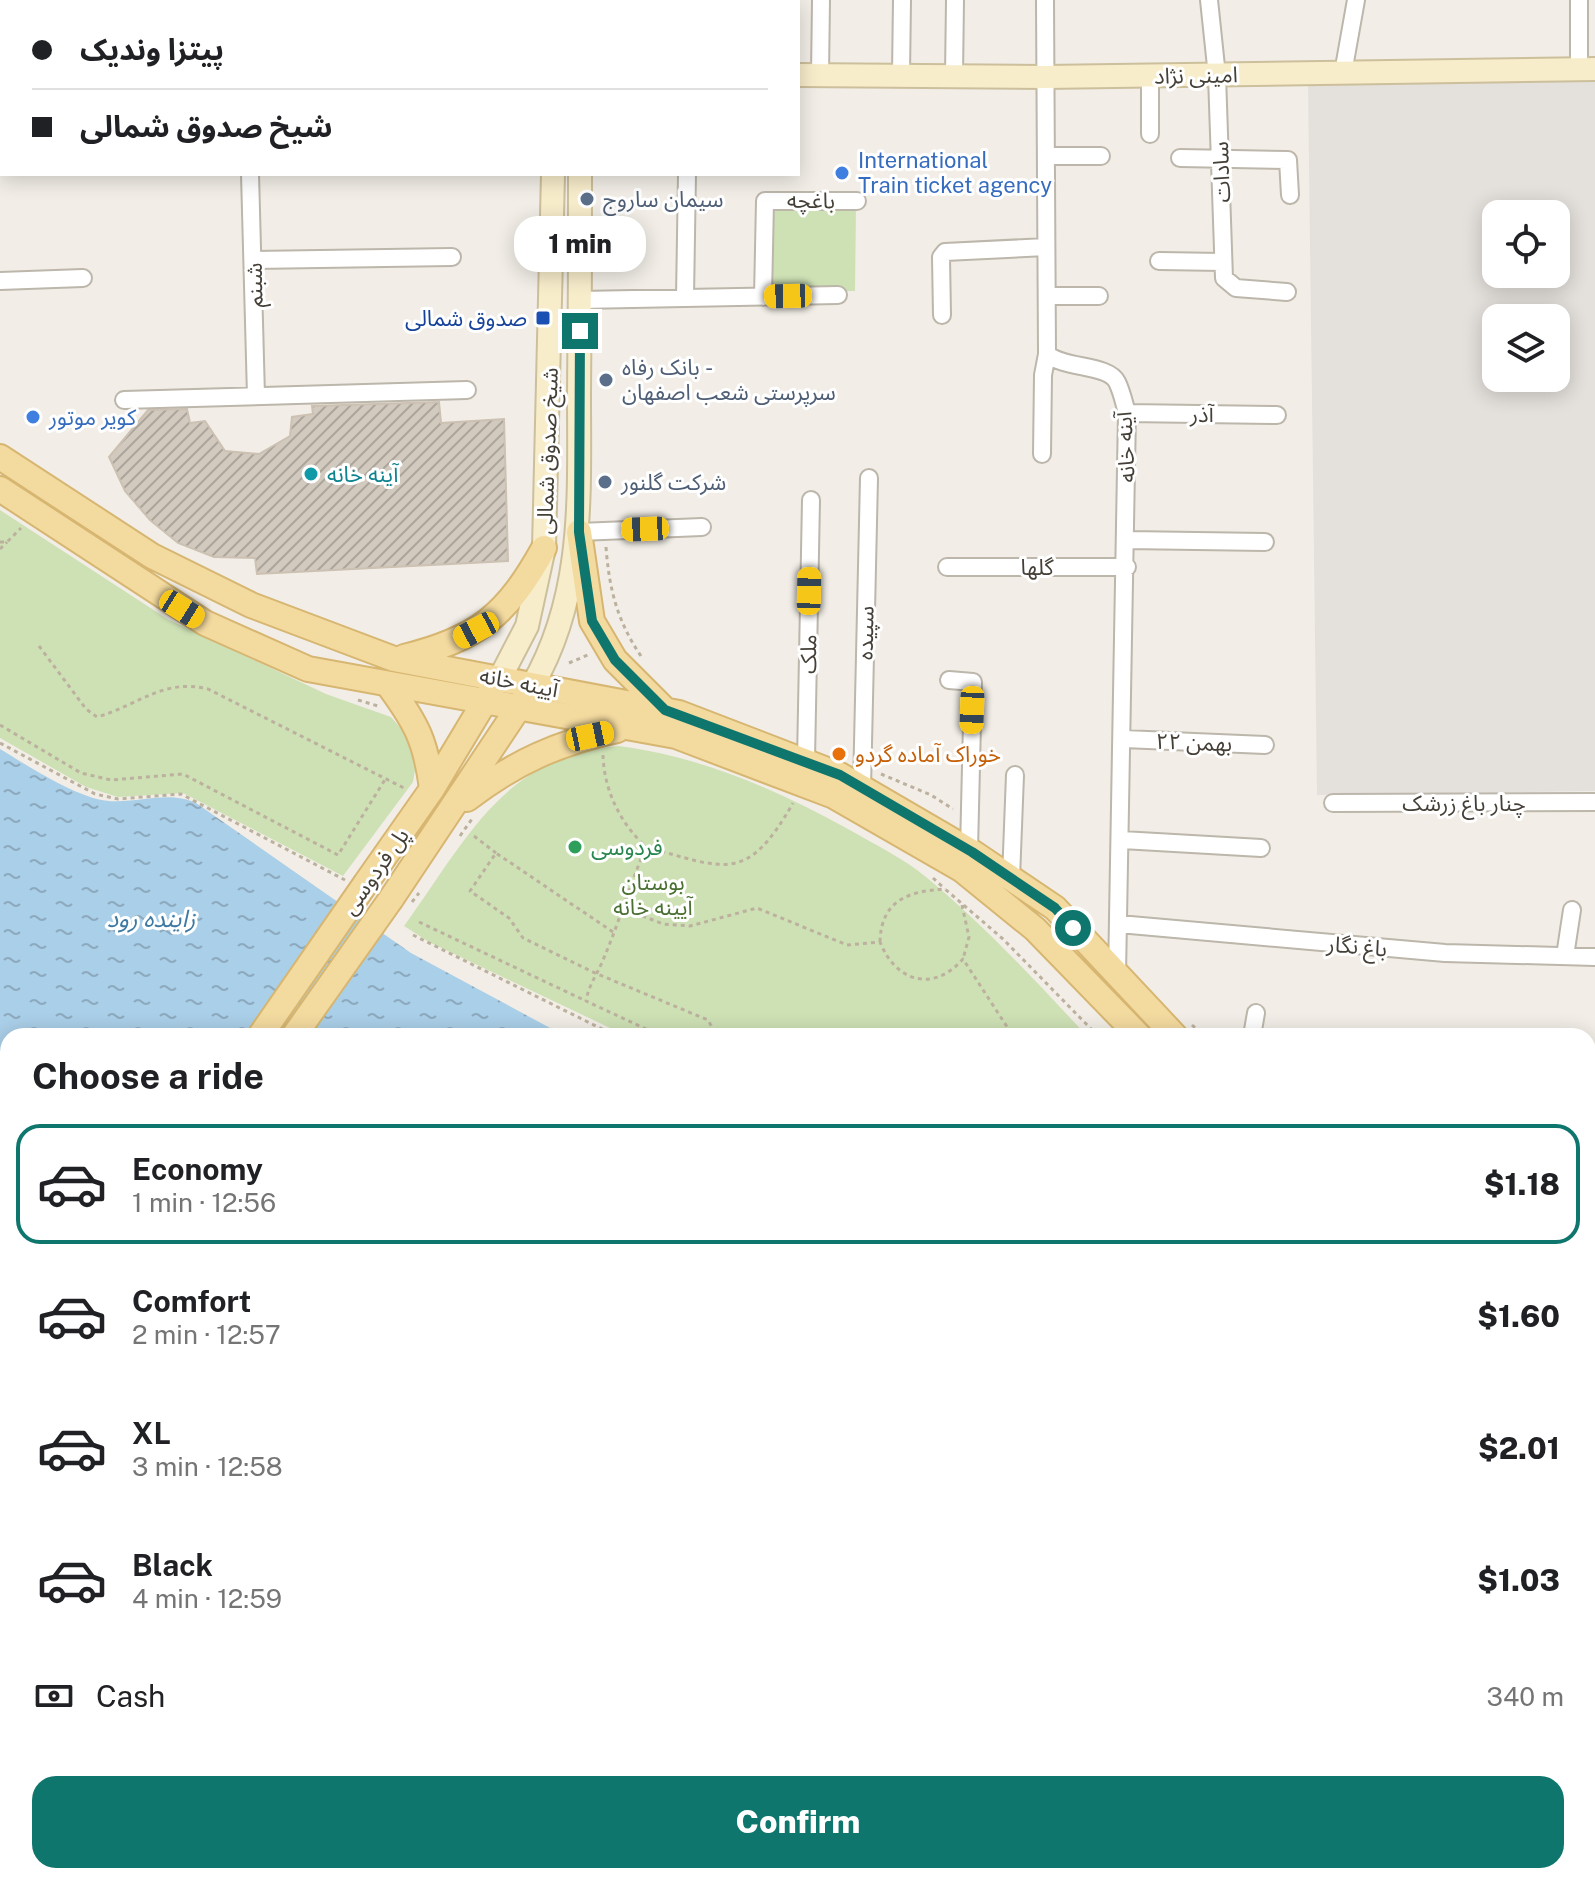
<!DOCTYPE html>
<meta charset="utf-8">
<style>
body{margin:0;font-family:"Public Sans","Noto Sans Arabic",sans-serif;background:#f6f6f6;color:#202124;height:100vh;display:flex;flex-direction:column;font-size:30px;white-space:nowrap}
*{box-sizing:border-box;margin:0}
p{font-size:26px;color:#757577}
.icon{flex:none;width:44px;height:44px;fill:none;stroke:currentColor;stroke-width:2;stroke-linecap:round;stroke-linejoin:round}
.map{position:relative;flex:1;overflow:hidden}
.panel{position:absolute;left:0px;top:1028px;width:1596px;height:856px;display:flex;flex-direction:column;background:#fff;border-radius:24px 24px 0 0;box-shadow:0 4px 20px #0003}
.panel>*{flex:none}
.guide{position:absolute;left:0px;top:0px;width:800px;height:176px;box-shadow:0 4px 20px #0003;display:grid;align-content:center;height:176px;padding:0 32px;background:#fff}
.fabs{position:absolute;left:1482px;top:200px;display:grid;gap:16px}
.fabs a{display:grid;place-items:center;width:88px;height:88px;border-radius:16px;background:#fff;box-shadow:0 4px 20px #0003;font-size:40px}
.end{position:absolute;width:36px;height:36px;margin:-18px;border:10px solid #0f766e;background:#fff;box-shadow:0 0 0 4px #fff}
.from{border-radius:50%}
.bubble{position:absolute;height:56px;border-radius:24px;background:#fff;box-shadow:0 4px 20px #0003;font-size:26px;font-weight:800;line-height:56px;text-align:center}
.car{position:absolute;width:24px;height:48px;margin:-24px -12px;border-radius:10px;box-shadow:0 0 6px 2px #0007;background:linear-gradient(#f5c518 24%,#345 0 40%,#f5c518 0 76%,#345 0 86%,#f5c518 0)}
.guide b{display:flex;align-items:center;gap:28px;height:76px;font-size:30px}
.guide b+b{border-top:2px solid #e0e0e0}
.guide i{width:20px;height:20px;background:#202124}
ul{padding:0;list-style:none}
li{display:flex;align-items:center;gap:24px;height:120px;margin:0 16px 12px;padding:0 16px;border:4px solid transparent;border-radius:24px}
li div{flex:1}
li b{display:block;font-size:30px}
li em{font-style:normal;font-weight:800}
li.on{border-color:#0f766e}
li>.icon{width:72px;height:72px;stroke-width:1.5}
h2{padding:0 32px;font-size:36px;line-height:96px}
.pay{display:flex;align-items:center;gap:20px;height:88px;padding:0 32px;font-size:30px}
.pay p{margin-inline-start:auto}
.cta{display:flex;gap:16px;margin-top:auto;padding:16px 32px}
.cta a{flex:1;height:92px;border-radius:24px;background:#0f766e;color:#fff;font-size:32px;font-weight:800;line-height:92px;text-align:center}
.map>svg:first-child{display:block}
</style>
<div class="map">
<svg width="1595" height="1884" viewBox="0 0 1595 1884">
<defs>
<pattern id="water-ripples" width="26" height="14" patternUnits="userSpaceOnUse" patternTransform="scale(2)"><rect width="26" height="14" fill="#aacfe8"/><path d="M2 4q2-2 4 0t4 0M15 11q2-2 4 0t4 0" fill="none" stroke="#8ca9bd"/></pattern>
<pattern id="building-hatch" width="6" height="6" patternUnits="userSpaceOnUse" patternTransform="scale(2)"><rect width="6" height="6" fill="#d2cabe"/><path d="M-1 1l2-2M0 6l6-6M5 7l2-2" fill="none" stroke="#aca59b"/></pattern>
</defs>
<rect width="100%" height="100%" fill="#f2eee7"/>
<path fill="#e4e0dc" fill-rule="evenodd" d="M1595,81V791L1317,795L1308,85ZM1496,214H1556V274H1496ZM1496,318H1556V378H1496Z"/>
<path fill="#cee1b5" d="M768,207H856L855,291L768,292Z
M0,510L169,620L326,694L391,717L410,739L417,758L413,782L343,876L183,793L118,797L86,787L0,738Z
M619,746C702,757 775,789 848,829C874,844 903,858 926,877C984,925 1036,981 1087,1036H627L429,942L404,926C465,842 504,754 619,746Z
M0,1066L8,1071V1188L0,1183Z
M1588,1495L1595,1498V1616L1588,1613Z
M994,1876H1123L1135,1884H1006Z"/>
<path fill="url(#water-ripples)" d="M0,749C28,766 62,788 93,798C128,809 163,788 196,803L411,953L565,1036H8V1071L0,1066Z
M1588,1636L1595,1640V1884H1135L1123,1876H1588Z"/>
<path fill="url(#building-hatch)" stroke="#ccc1b2" stroke-width="2" d="M439,402L441,423L504,419L508,561L257,574L255,558L214,557L178,543L150,520L125,491L109,457L148,410L187,409L190,423L205,421L225,451L259,454L290,436L292,417L313,414L312,406Z"/>
<g fill="none" stroke-linecap="round" stroke-linejoin="round">
<g stroke="#bcb6ab" stroke-width="20">
<path id="street" d="M19,0V2
M126,0V2
M211,0V2
M254,0V2
M420,0V2
M1045,0L1047,354C1064,369 1108,364 1117,382C1122,392 1124,403 1127,413L1117,975
M1209,0L1217,76L1224,278L1236,288L1287,292
M1579,0V69
M356,2V0
M1343,73L1356,0
M901,74L902,0
M820,75L821,0
M954,75L955,0
M1150,134V76
M1046,156H1101
M1180,158L1288,160L1290,195
M250,174L256,396
M254,260L452,257
M1159,261L1223,262
M0,281L83,278
M1047,296H1099
M763,297L765,201H857
M685,298L687,174
M580,300L838,295
M942,315L941,257L945,252L1046,247
M124,400L467,390
M1127,413L1277,415
M1042,454L1043,375L1047,354
M579,532L702,527
M1127,540L1265,542
M947,567H1127
M949,680L973,682L969,850
M1124,739L1265,745
M806,760L811,500
M862,788L869,478
M1333,803L1595,802
M1122,840L1261,848
M1011,878L1015,775
M1119,924L1445,953L1595,957
M1565,956L1572,910
M1252,1036L1256,1013
M1588,1101L1595,1100
M0,1260L3,1254
M0,1428L8,1432
M0,1576L8,1581
M0,1674L8,1679
M0,1794L8,1799
M502,1876L522,1884
M12,1879L35,1884
M352,1884L355,1876
M536,1884L540,1876
M753,1884L758,1876"/>
</g>
<g stroke="#ccbf9c" stroke-width="26">
<path id="secondary" d="M558,2V0
M582,2V0
M599,2V0
M798,75L1045,77L1595,69
M0,82H2
M500,678L527,626L544,548L553,174
M532,686C585,595 579,495 579,394C580,321 580,247 580,174
M69,1884V1876
M95,1884L96,1876"/>
</g>
<g stroke="#d6b671" stroke-width="28">
<path id="primary" d="M0,457L152,556L251,605L394,659L679,713L840,775L972,852L1055,908L1175,1036
M0,489L205,623L308,669L676,736L834,796L961,869L1035,929L1139,1036
M579,532L592,621L615,660L665,710
M404,657C478,639 507,615 544,548
M389,686C417,724 426,742 432,789
M467,799C515,762 558,743 617,730
M366,883L432,789L491,691
M391,899L525,698
M0,1215L8,1220
M1588,1442L1595,1445
M1588,1463L1595,1467
M946,1876L958,1884
M986,1876L998,1884"/>
</g>
<path stroke="#bcb19e" stroke-width="3" stroke-dasharray="4 4" stroke-linecap="butt" d="M0,542H7L21,528
M606,547C609,588 617,621 641,656
M0,549L7,542
M39,646L86,709L97,717C139,705 163,678 208,689L404,788
M569,663L590,654
M358,700L378,706
M0,725L81,773L111,780L183,774L338,855L386,778
M0,743L95,794L118,799L181,794L345,880
M603,755C604,790 620,823 646,847
M881,774L931,795L953,809
M460,836L472,819
M474,836L496,853
M933,878L945,889
M962,905L969,937L963,959
M620,907L663,924L690,926L757,908L847,945L880,942C896,982 933,993 963,959L1013,1036
M419,922L586,1001
M613,932L496,853L470,891L509,918L523,938L595,973L708,1020L717,1036
M413,935L616,1036
M880,942C881,900 909,891 945,889L1003,939L1098,1036
M1192,1025L1204,1036
M661,1036L586,1001C589,984 597,975 603,960C619,923 630,884 646,847C726,869 747,884 793,803
M0,1093L8,1097
M0,1115L8,1119
M0,1133L8,1131
M0,1168L8,1173
M1588,1567L1595,1570
M1588,1609L1595,1612
M1021,1876L1032,1884
M1058,1876L1070,1884
M1080,1876L1091,1884"/>
<use href="#street" stroke="#fff" stroke-width="16"/>
<use href="#secondary" stroke="#f8edcb" stroke-width="22"/>
<use href="#primary" stroke="#f3da9f" stroke-width="24"/>
<g stroke="#d6b671" stroke-width="28" stroke-linecap="butt">
<path id="primary-bridge" d="M260,1036L366,883
M294,1036L391,899"/>
</g>
<path stroke="#bcb19e" stroke-width="3" stroke-dasharray="4 4" stroke-linecap="butt" d="M412,902L419,893"/>
<use href="#primary-bridge" stroke="#f3da9f" stroke-width="24"/>
</g>
<g fill="none" stroke-linecap="round" stroke-linejoin="round">
<path stroke="#0f766e" stroke-width="10" d="M580,331L579,532L592,621L615,660L665,710L840,775L972,852L1055,908L1073,928"/>
</g>
<g fill="#3f7fe0" stroke="#fff" stroke-width="3">
<circle cx="842" cy="173" r="8"/>
<circle cx="33" cy="417" r="8"/>
</g>
<g fill="#5c6f8a" stroke="#fff" stroke-width="3">
<circle cx="587" cy="199" r="8"/>
<circle cx="606" cy="380" r="8"/>
<circle cx="605" cy="482" r="8"/>
</g>
<rect fill="#1a4fb4" stroke="#fff" stroke-width="3" x="535" y="310" width="16" height="16" rx="4"/>
<circle fill="#0f9aa8" stroke="#fff" stroke-width="3" cx="311" cy="474" r="8"/>
<circle fill="#e8710a" stroke="#fff" stroke-width="3" cx="839" cy="754" r="8"/>
<circle fill="#2e9e5b" stroke="#fff" stroke-width="3" cx="575" cy="847" r="8"/>
<g text-anchor="middle" dominant-baseline="central" stroke-width="6" stroke-linejoin="round" paint-order="stroke">
<g font-size="22" fill="#443f37" stroke="#fff">
<text transform="translate(1196 75) rotate(-1)">امینی نژاد</text>
<text transform="translate(1221 172) rotate(-92)">سادات</text>
<text transform="translate(811 200) rotate(1)">باغچه</text>
<text transform="translate(254 285) rotate(-91)">شبنم</text>
<text transform="translate(1202 414) rotate(1)">آذر</text>
<text transform="translate(1125 447) rotate(-93)">آینه خانه</text>
<text transform="translate(547 451) rotate(-88)">شیخ صدوق شمالی</text>
<text x="1037" y="567">گلها</text>
<text transform="translate(865 633) rotate(-89)">سپیده</text>
<text transform="translate(808 654) rotate(-89)">ملک</text>
<text transform="translate(519 682) rotate(11)">آیینه خانه</text>
<text transform="translate(1194 742) rotate(2)">۲۲ بهمن</text>
<text x="1464" y="803">چنار باغ زرشک</text>
<text transform="translate(375 871) rotate(-55)">پل فردوسی</text>
<text transform="translate(1357 946) rotate(5)">باغ نگار</text>
</g>
<g font-size="22" fill="#366cbe" stroke="#fff" text-anchor="start">
<text x="858" y="160">International<tspan x="858" dy="25">Train ticket agency</tspan></text>
<text x="49" y="417">کویر موتور</text>
</g>
<g font-size="22" fill="#4e5e75" stroke="#fff" text-anchor="start">
<text x="603" y="199">سیمان ساروج</text>
<text x="622" y="367">بانک رفاه -<tspan x="622" dy="25">سرپرستی شعب اصفهان</tspan></text>
<text x="621" y="482">شرکت گلنور</text>
</g>
<g font-size="22" fill="#164399" stroke="#fff" text-anchor="end">
<text x="527" y="318">صدوق شمالی</text>
</g>
<g font-size="22" fill="#0d838f" stroke="#fff" text-anchor="start">
<text x="327" y="474">آینه خانه</text>
</g>
<g font-size="22" fill="#c56008" stroke="#fff" text-anchor="start">
<text x="855" y="754">خوراک آماده گردو</text>
</g>
<g font-size="22" fill="#27864d" stroke="#fff" text-anchor="start">
<text x="591" y="847">فردوسی</text>
</g>
<g font-size="22" fill="#496f31" stroke="#fff">
<text x="653" y="882">بوستان<tspan x="653" dy="25">آیینه خانه</tspan></text>
</g>
<g font-size="24" font-style="italic" fill="#3d79a3" stroke="#fff">
<text x="151" y="918">زاینده رود</text>
</g>
</g>
</svg>
<div class="fabs">
<a><svg class="icon" aria-label="locate" viewBox="0 0 24 24"><circle cx="12" cy="12" r="6"/><path d="M12 2v4M12 18v4M2 12h4M18 12h4"/></svg></a>
<a><svg class="icon" aria-label="layers" viewBox="0 0 24 24"><path d="M12 4l9 5-9 5-9-5zM3 14l9 5 9-5"/></svg></a>
</div>
<i class="end from" style="left:1073px;top:928px"></i>
<i class="end" style="left:580px;top:331px"></i>
<div class="bubble" style="left:514px;top:216px;width:132px">1 min</div>
<i class="car" style="left:788px;top:296px;rotate:269deg"></i>
<i class="car" style="left:645px;top:529px;rotate:268deg"></i>
<i class="car" style="left:809px;top:591px;rotate:1deg"></i>
<i class="car" style="left:182px;top:609px;rotate:122deg"></i>
<i class="car" style="left:476px;top:630px;rotate:242deg"></i>
<i class="car" style="left:972px;top:710px;rotate:182deg"></i>
<i class="car" style="left:590px;top:736px;rotate:78deg"></i>
<div class="guide">
<b><i class="from"></i>پیتزا وندیک</b>
<b><i></i>شیخ صدوق شمالی</b>
</div>
<section class="panel">
<h2>Choose a ride</h2>
<ul>
<li class="on"><svg class="icon" aria-label="car" viewBox="0 0 24 24"><path d="M5 17H2v-5l4-1 3-4h7l3 4 3 1v5h-3M9 17h6M6 11h13"/><circle cx="7" cy="17" r="2"/><circle cx="17" cy="17" r="2"/></svg><div><b>Economy</b><p>1 min · 12:56</p></div><em>$1.18</em></li>
<li><svg class="icon" aria-label="car" viewBox="0 0 24 24"><path d="M5 17H2v-5l4-1 3-4h7l3 4 3 1v5h-3M9 17h6M6 11h13"/><circle cx="7" cy="17" r="2"/><circle cx="17" cy="17" r="2"/></svg><div><b>Comfort</b><p>2 min · 12:57</p></div><em>$1.60</em></li>
<li><svg class="icon" aria-label="car" viewBox="0 0 24 24"><path d="M5 17H2v-5l4-1 3-4h7l3 4 3 1v5h-3M9 17h6M6 11h13"/><circle cx="7" cy="17" r="2"/><circle cx="17" cy="17" r="2"/></svg><div><b>XL</b><p>3 min · 12:58</p></div><em>$2.01</em></li>
<li><svg class="icon" aria-label="car" viewBox="0 0 24 24"><path d="M5 17H2v-5l4-1 3-4h7l3 4 3 1v5h-3M9 17h6M6 11h13"/><circle cx="7" cy="17" r="2"/><circle cx="17" cy="17" r="2"/></svg><div><b>Black</b><p>4 min · 12:59</p></div><em>$1.03</em></li>
</ul>
<div class="pay"><svg class="icon" aria-label="cash" viewBox="0 0 24 24"><path d="M3 7h18v10H3z"/><circle cx="12" cy="12" r="2"/></svg>Cash<p>340 m</p></div>
<div class="cta"><a>Confirm</a></div>
</section>
</div>
